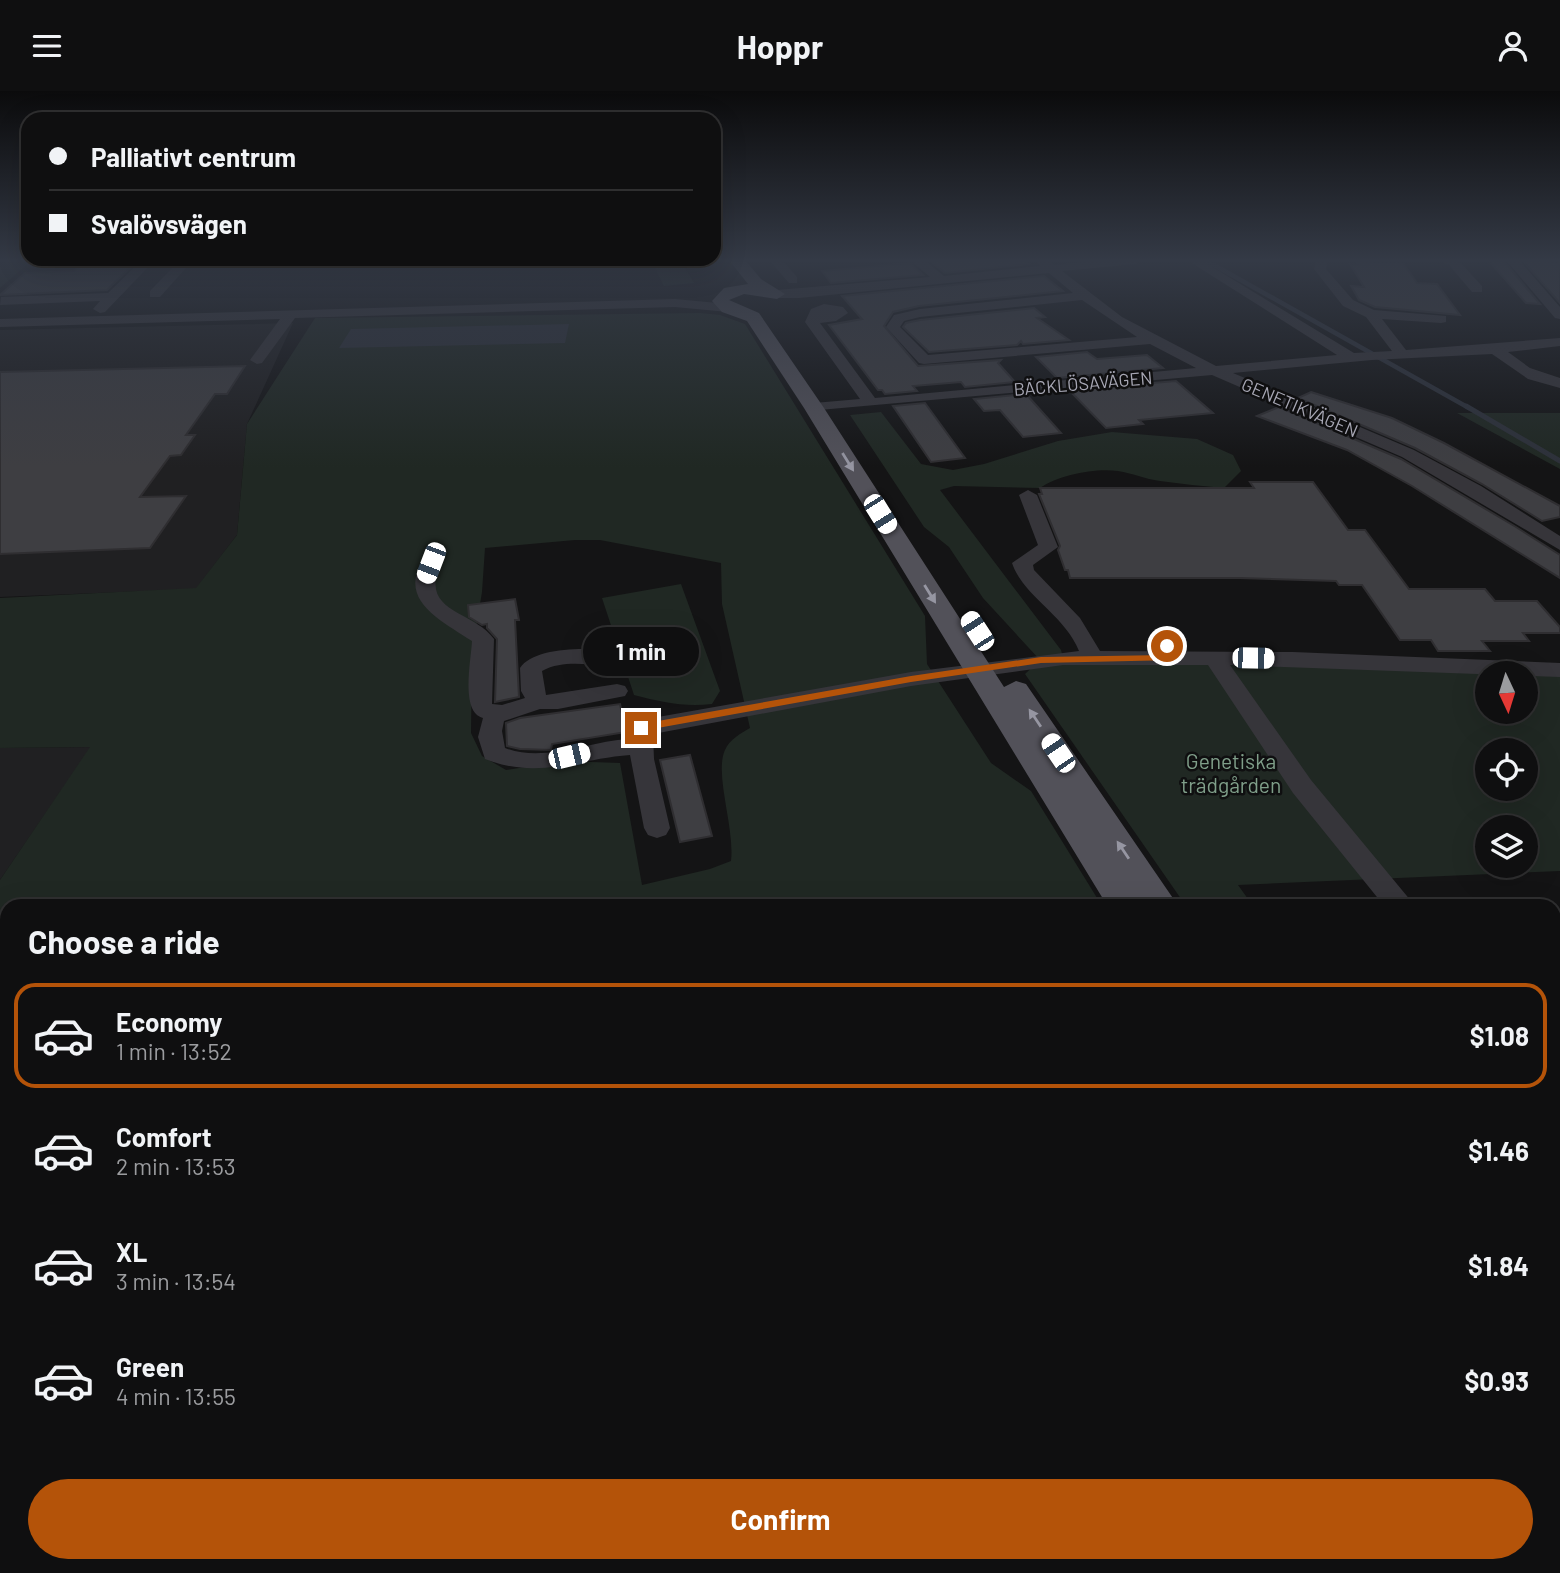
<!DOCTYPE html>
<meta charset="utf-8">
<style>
body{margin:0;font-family:Barlow,sans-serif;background:#1d1d1e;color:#f1f3f6;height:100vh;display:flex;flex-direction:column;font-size:26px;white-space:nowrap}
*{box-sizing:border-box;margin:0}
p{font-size:23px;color:#9b9c9f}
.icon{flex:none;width:38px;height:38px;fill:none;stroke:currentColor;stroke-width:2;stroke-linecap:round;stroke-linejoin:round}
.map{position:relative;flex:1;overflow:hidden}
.side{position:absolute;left:0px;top:808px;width:1561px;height:674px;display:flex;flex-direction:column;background:#0f0f10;border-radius:21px 21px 0 0;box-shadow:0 7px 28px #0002,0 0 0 2px #2f2f30}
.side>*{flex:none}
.hud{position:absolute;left:21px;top:21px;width:700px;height:154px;border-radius:21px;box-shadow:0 7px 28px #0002,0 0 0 2px #2f2f30;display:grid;align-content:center;height:154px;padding:0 28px;background:#0f0f10}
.needle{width:46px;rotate:176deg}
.fabs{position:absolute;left:1475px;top:570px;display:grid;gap:14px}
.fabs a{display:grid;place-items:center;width:63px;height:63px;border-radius:50%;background:#0f0f10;box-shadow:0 7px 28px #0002,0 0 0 2px #2f2f30;font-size:35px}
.end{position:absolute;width:32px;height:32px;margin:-16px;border:9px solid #b45309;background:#fff;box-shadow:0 0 0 4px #fff}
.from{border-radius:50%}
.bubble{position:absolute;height:49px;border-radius:24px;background:#0f0f10;box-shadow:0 7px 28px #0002,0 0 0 2px #2f2f30;font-size:23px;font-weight:700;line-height:49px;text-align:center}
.car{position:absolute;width:21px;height:42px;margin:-21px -10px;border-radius:9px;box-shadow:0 0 5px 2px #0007;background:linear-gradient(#fff 24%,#345 0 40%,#fff 0 76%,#345 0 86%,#fff 0)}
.hud b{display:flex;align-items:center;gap:24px;height:66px;font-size:26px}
.hud b+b{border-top:2px solid #2f2f30}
.hud i{width:18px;height:18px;background:#f1f3f6}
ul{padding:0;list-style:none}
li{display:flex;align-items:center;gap:21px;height:105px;margin:0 14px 10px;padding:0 14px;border:4px solid transparent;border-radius:21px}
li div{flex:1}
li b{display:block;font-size:26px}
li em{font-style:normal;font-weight:700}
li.current{border-color:#b45309}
li>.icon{width:63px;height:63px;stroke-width:1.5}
h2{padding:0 28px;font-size:32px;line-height:84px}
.button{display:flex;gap:14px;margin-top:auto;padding:14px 28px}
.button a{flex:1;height:80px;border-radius:42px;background:#b45309;color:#fff;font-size:28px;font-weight:700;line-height:80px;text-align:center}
header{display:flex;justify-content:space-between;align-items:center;height:91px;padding:0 28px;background:#0f0f10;font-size:32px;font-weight:700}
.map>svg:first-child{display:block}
</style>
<header><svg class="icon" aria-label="menu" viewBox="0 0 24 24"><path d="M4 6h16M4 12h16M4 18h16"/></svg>Hoppr<svg class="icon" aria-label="person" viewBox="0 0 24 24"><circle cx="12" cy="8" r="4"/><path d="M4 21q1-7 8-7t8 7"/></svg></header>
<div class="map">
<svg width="1560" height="1482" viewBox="0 0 1560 1482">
<rect width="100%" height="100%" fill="#141415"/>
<path fill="#202022" d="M293,232L247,333L237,444L196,498L0,506V239Z
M91,656L0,789V657Z"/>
<path fill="#202823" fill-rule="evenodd" d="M0,169H32L0,197Z
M682,172L694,192L664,195L654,175Z
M700,222L720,224L745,233L925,525L927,573L991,672L1031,700L1102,815L7,816V1475H204L185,1482H0V789L90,656L0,657V507L196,497L237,444L247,333L315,227ZM575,449H600L721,472L722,513L750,637C741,642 729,649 725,659C714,683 735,737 731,770L710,778L642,794L620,672L564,670L506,679L482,665L471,642L472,561L482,501L485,457Z
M881,321L921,373L953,379L984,373L1058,350L1112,341L1197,348L1233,364L1241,380L1224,397C1203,395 1181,393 1160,390C1145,388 1132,382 1118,380C1094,377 1059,384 1040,397L954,395L940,399L1061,559L1063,567L1560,579V780L1238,794L1253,815H1186L1025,583L1040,569L983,507L949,456L924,436L850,324ZM1488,583H1526V621H1488ZM1488,660H1526V698H1488ZM1488,737H1526V775H1488Z
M1457,322H1560V378Z
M681,493L720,600L712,613C683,616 661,611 634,604L602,507Z
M1554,1231L1560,1240V1355L1554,1346Z
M406,1475H1157L1141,1482H412Z"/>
<path fill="#2d313a" d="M569,233L565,252L339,257L351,238Z
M204,1475H406L412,1482H185Z"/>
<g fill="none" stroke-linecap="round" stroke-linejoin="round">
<path stroke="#2d313a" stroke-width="4.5" d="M1205,169L1469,317"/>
<path stroke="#2d313a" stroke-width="5" d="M1466,315L1560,370"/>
</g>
<path fill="#3e3e42" stroke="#2f2e31" stroke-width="2" d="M943,169H1024L1029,173L945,182L930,170Z
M1488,169H1503L1540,213L1526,212Z
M1522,169L1560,171V212Z
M1356,170L1403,172L1417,192L1437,193L1460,224L1375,216L1359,209L1351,195L1364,196L1350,173L1358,174Z
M910,172L923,184L831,192L822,180Z
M107,174H133L107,199L0,204L25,182L74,180L80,175Z
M1044,185L1063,200L919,215L893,221L884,235L918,275L1001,269L998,272L1015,291L965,296L961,291L913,295L917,300L885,303L882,299H878L829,234L862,228L842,205Z
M1034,217L1045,226L1037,227L1069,249L1023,253L1021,250L1017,254L929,261L903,236L906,232L920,229Z
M1087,261L1097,268L1147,264L1163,277L1057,287L1036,266Z
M245,275L227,303H215L186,344H195L181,364L170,365L140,406L186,405L150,457L0,463V281Z
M1176,290L1213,322L1139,329L1143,333L1106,337L1069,299Z
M1311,301L1392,327L1444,352L1560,415V426L1542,430L1482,393L1415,357L1298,307Z
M1026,303L1061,342L1023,346L1000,319L984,320L974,308Z
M925,312L965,367L931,371L893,315Z
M1279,316L1401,368L1516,436L1560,464V487L1412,395L1347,359L1257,325Z
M1250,391H1313L1348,439H1365L1409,498H1485L1495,510H1537L1560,536V542H1523L1529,550H1482L1490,560H1438L1431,549H1400L1362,494H1339L1336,490L1240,487H1070L1068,479H1065L1058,459L1060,455L1039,403H1042L1040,397H1254Z
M515,508L519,529H515L519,606L495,611L497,548L487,537V533L482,534L469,526L468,514Z
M620,613L626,641L552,653L551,659L520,658L507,655L506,632L520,627Z
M690,664L712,745L680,751L660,669Z"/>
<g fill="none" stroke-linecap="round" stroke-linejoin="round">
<path fill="#36353a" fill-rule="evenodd" d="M142,169H155L105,221L100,222L93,218L100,210L0,214L1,206L108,202Z
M180,169H193L160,206H150V200Z
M769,169H782L797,186V192H789Z
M910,169H924L944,185L1040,175L1034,169H1048L1054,174L1100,169H1142L1136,173L1062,180L1122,226L1216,275L1337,264L1187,169H1201L1354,262L1392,260L1366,226L1343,215L1314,178L1316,169H1328L1326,178L1353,209L1374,219L1446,225V231L1441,232L1382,228L1406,259L1560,247V255L1508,261L1530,277L1560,287V297L1528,288L1492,263L1372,269L1233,282L1414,359L1481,395L1560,445V459L1402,366L1212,284L808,320L806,317L814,312L860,308L805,231L811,218L824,213L843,216L848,222L836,230L820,232L875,307L1196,277L1150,253L924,273L919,272L886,236L894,224L920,218L1073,202L1049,182L799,207H777L770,203L777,199L930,186ZM1082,209L1137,246L928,264L900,236L904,230L920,226Z
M1439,169H1458L1482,195V201H1472L1449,174Z
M1506,169H1519L1560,216V228L1555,227Z
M675,208L728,213L735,217L728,221L675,216L295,227L262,272L257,273L250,269L280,228L0,236V228Z
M1028,399L1037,404L1058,456L1033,474L1034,479L1080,527L1100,560L1293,561L1560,572V586L1230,574L1311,689L1416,816H1385L1293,702L1208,574H1063L911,595L653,643L654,668L670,737L666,744L657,747L648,744L644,737L630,664C577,668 538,689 485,668L478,646L483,627C460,621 471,570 472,550C442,530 396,509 424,468H438L441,472C418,522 473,519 494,548L492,613L502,614L525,607L521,600L520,577C535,554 599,556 623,562L626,567L623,572C596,578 568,566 542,580L546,604L617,593L625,595L628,600L625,605L558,618H540L504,630L502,640L505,657C544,672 589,650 629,648V637L633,631L641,629L911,581L1079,560C1065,524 1023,505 1012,472L1038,454L1019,404Z
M1554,958L1560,960V991L1554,989Z
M1300,1475H1359L1356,1482H1297Z"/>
<path fill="#525159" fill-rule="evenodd" d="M729,169H745L761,188L785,203L777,208L744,203L729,209L759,222L824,317L1004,596L1016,590L1026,593L1179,816H1108L804,317L747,230L722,221L712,210L724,197L748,193Z
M1554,1372L1560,1375V1435L1554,1432Z
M1554,1451L1560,1454V1482H1519L1516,1475H1554Z"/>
</g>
<defs><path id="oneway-solid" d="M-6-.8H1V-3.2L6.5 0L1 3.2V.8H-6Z" transform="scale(1.75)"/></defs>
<g fill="#9696a2">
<use href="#oneway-solid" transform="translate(848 371) rotate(58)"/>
<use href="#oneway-solid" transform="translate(930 503) rotate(58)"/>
<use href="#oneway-solid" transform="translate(1035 627) rotate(-124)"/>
<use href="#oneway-solid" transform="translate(1123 759) rotate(-124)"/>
</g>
<linearGradient id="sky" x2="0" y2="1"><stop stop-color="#0b0b0c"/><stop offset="0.45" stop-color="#343a46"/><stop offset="1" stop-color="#343a46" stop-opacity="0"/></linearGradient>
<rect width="1560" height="376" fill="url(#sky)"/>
<path fill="#b45309" d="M1164,553H1171L1176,569L1041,572L911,591L641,640L636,637L641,633L911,585L1041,566L1167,564Z"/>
<g text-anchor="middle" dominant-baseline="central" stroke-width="5" stroke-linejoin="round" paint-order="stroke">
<g font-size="18" fill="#a7a7b4" stroke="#0f0f10">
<text transform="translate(1083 292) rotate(-5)">BÄCKLÖSAVÄGEN</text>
<text transform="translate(1300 316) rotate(23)">GENETIKVÄGEN</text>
</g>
<g font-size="21" fill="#7f9e89" stroke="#0f0f10">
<text x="1231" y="669">Genetiska<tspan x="1231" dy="24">trädgården</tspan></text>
</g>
</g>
</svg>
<div class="fabs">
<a><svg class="needle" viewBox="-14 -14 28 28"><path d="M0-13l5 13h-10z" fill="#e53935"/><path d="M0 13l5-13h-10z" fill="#9b9c9f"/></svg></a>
<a><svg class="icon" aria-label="locate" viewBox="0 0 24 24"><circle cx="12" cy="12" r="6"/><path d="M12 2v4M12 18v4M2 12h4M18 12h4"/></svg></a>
<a><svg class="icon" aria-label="layers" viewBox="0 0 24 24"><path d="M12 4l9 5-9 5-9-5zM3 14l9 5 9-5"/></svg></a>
</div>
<i class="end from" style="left:1167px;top:555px"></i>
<i class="end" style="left:641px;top:637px"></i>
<div class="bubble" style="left:583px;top:536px;width:116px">1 min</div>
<i class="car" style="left:880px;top:423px;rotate:148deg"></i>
<i class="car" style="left:431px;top:472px;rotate:201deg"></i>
<i class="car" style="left:977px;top:540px;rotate:327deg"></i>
<i class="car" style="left:1253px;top:567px;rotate:91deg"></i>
<i class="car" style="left:1058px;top:662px;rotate:326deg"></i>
<i class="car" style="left:569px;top:665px;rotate:77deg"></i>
<div class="hud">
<b><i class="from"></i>Palliativt centrum</b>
<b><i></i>Svalövsvägen</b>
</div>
<section class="side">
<h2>Choose a ride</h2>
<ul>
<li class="current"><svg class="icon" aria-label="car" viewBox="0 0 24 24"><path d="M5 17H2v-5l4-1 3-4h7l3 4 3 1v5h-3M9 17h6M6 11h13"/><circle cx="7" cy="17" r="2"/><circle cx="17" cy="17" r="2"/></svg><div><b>Economy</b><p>1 min · 13:52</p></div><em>$1.08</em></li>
<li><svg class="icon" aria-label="car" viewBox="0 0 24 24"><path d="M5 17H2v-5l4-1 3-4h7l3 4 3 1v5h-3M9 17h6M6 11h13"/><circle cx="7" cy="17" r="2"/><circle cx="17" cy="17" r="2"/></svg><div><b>Comfort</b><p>2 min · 13:53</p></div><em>$1.46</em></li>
<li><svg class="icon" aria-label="car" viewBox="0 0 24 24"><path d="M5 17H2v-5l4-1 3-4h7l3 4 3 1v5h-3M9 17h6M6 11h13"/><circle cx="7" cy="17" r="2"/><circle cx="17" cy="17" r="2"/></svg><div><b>XL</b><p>3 min · 13:54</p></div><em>$1.84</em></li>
<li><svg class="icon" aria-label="car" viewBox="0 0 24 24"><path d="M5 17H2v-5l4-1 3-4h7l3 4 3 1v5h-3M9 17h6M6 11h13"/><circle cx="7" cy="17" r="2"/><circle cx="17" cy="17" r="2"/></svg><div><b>Green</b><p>4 min · 13:55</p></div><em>$0.93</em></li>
</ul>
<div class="button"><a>Confirm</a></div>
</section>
</div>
